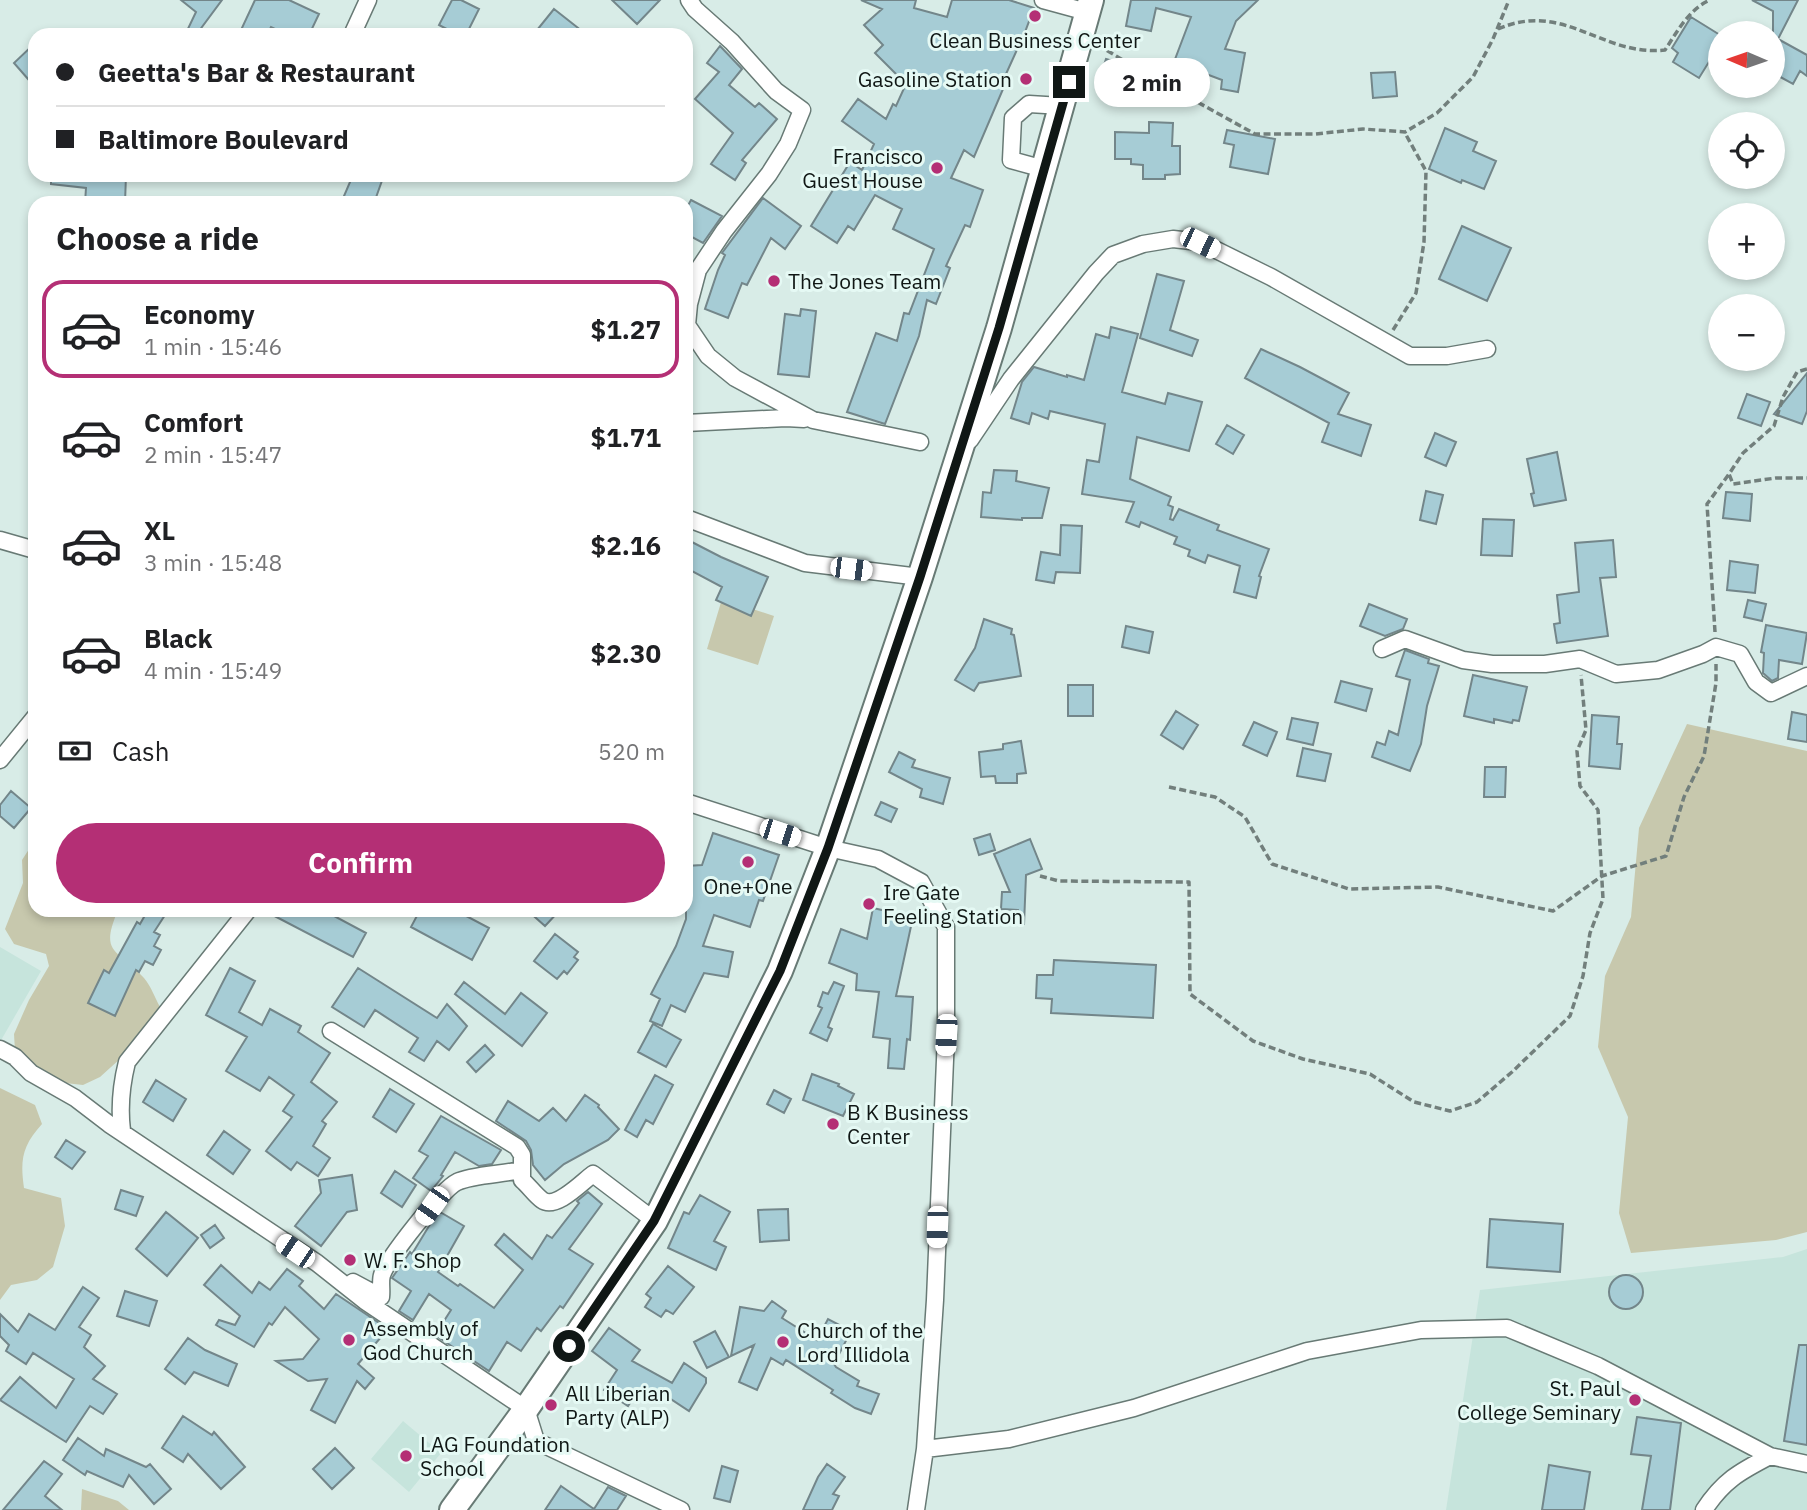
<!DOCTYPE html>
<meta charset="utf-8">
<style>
body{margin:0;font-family:"IBM Plex Sans",sans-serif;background:#f6f6f6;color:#202124;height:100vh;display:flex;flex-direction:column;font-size:26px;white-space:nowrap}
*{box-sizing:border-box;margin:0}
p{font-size:23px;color:#757577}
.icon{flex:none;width:38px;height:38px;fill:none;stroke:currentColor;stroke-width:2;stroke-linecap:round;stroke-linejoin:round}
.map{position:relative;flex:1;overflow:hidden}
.panel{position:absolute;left:28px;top:196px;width:665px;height:721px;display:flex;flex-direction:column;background:#fff;border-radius:21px;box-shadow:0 4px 10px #0003}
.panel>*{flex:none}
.hud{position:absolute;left:28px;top:28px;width:665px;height:154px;border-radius:21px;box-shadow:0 4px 10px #0003;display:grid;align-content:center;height:154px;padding:0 28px;background:#fff}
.needle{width:46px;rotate:272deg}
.fabs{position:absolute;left:1708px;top:21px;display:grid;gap:14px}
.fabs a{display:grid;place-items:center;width:77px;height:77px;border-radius:50%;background:#fff;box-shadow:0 4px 10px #0003;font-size:35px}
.end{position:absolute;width:32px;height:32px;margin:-16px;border:9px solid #101715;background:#fff;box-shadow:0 0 0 4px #fff}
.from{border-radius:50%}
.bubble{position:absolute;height:49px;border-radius:24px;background:#fff;box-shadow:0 4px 10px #0003;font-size:23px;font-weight:700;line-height:49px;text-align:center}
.car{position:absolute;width:21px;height:42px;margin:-21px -10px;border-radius:9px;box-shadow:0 0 5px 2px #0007;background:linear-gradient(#fff 24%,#345 0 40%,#fff 0 76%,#345 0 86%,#fff 0)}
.hud b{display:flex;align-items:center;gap:24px;height:66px;font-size:26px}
.hud b+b{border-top:2px solid #e0e0e0}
.hud i{width:18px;height:18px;background:#202124}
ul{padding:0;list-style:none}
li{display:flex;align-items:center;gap:21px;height:98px;margin:0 14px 10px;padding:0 14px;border:4px solid transparent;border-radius:21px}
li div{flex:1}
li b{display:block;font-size:26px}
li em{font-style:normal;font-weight:700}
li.active{border-color:#b42f75}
li>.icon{width:63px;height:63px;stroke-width:1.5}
h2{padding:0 28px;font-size:32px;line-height:84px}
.pay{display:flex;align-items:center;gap:18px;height:77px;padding:0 28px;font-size:26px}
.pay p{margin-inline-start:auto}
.cta{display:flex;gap:14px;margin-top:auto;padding:14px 28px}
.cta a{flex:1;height:80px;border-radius:42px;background:#b42f75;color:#fff;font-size:28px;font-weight:700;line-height:80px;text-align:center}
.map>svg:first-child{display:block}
</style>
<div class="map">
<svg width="1807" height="1510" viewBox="0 0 1807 1510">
<rect width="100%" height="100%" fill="#d8ece7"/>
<path fill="#c6e4dc" d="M0,947L41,971L0,1042Z
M1807,1249V1510H1446L1480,1290L1783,1257Z
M403,1421L441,1453L409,1492L371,1459Z"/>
<path fill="#c7c8ad" d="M722,599L774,616L758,665L707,649Z
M1687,724L1807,751V1232L1776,1240L1631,1253L1619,1213L1628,1117L1598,1047L1605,976L1631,917L1639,828Z
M35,840V910H118C99,955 117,948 144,978C151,986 155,998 160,1007L152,1030L100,1077L83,1085L56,1082L15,1051L14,1034L29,1000L49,966L46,954L14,944L5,929L23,883L22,860Z
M0,1088L35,1105L42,1124C22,1146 20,1160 24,1188L61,1198L65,1226L53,1267L37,1280L11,1285L0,1300Z
M82,1489L118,1501L129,1510H81Z"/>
<path fill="#a6ccd5" stroke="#73868a" stroke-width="2" d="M181,0H222L196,35H185L196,12Z
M255,0H289L319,14L309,35H288L271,27L267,35H251L241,30Z
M452,0H461L479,9L466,35H458L439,25Z
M612,0H660L637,24Z
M861,0H916L914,8L947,17L952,0H1009L1034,8L1025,32L1006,74L1009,75L974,157L964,150L951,178L983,190L970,227L965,225L946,266L950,268L936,304L927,300L919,336L885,424L847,412L876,333L897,341L904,313L909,314L934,249L893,229L902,209L875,195L854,230L848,226L837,243L811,226L850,162L862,170L874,144L842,121L858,99L886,119L893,104L896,106L906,84L875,53L883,45L864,25L882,9Z
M1131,0H1258L1236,21L1225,49L1245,53L1238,92L1221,89L1222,80L1174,62L1191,17L1156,8L1151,31L1126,26Z
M1752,0H1798L1778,39L1807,55V76L1800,71L1793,84L1773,73V11Z
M554,9L587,35H533Z
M1691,17L1720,35V44L1699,78L1673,62L1678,53L1672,48Z
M35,43V87L14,63Z
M720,46L742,69L729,85L755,107L759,103L777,119L742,160L746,163L735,180L711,164L733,133L695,99L719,72L707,63Z
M1106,59L1123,64L1118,83L1100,77Z
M1395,72L1397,96L1373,98L1371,73Z
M1149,122L1173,123L1172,146H1180V174L1165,175V179H1143V165L1131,164V159H1115V132L1149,133Z
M1445,128L1477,142L1473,151L1496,161L1484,189L1462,180L1461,183L1429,169Z
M1227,130L1275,139L1268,174L1230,167L1234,145L1224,143Z
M51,175H126L125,203H85L86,188L51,184Z
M353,175H384L374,203H341Z
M763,198L801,226L785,249L771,238L747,285L742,283L728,318L705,309L718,270L725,255L722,253Z
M691,200L722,216L703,243L686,234V209Z
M1462,226L1511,248L1487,301L1439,279Z
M1157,274L1184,281L1170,330L1198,340L1192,356L1140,338Z
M801,309L816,311L809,377L778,374L785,314L800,316Z
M1111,327L1138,334L1122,392L1165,404L1168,393L1202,402L1189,451L1137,437L1130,479L1171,497L1168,505L1173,507L1170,519L1173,520L1179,509L1219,525L1217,530L1269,549L1259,576L1261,577L1256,598L1234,592L1240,566L1208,555L1205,563L1188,556L1190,550L1174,544L1177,537L1141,522L1139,527L1126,522L1134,502L1082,494L1087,460L1099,462L1105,424L1050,411L1048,419L1032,413L1029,424L1011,418L1022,382L1034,367L1067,377V375L1084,380L1096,334L1109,338Z
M1261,349L1300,367L1349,393L1338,414L1371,425L1361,456L1322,442L1329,423L1245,378Z
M1807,373V411L1802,424L1774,414Z
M1747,394L1770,402L1761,426L1738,418Z
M1227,425L1244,435L1233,454L1216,444Z
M1435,433L1456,442L1446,466L1425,457Z
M1557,452L1566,500L1534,506L1531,494L1534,493L1527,459Z
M994,470L1017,471L1016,481L1049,488L1042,518H1022V520L981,517L983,492L991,493Z
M1426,491L1443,495L1436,524L1420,520Z
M1726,492L1752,494L1750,521L1723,518Z
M1483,519L1514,520L1512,556L1481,555Z
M1061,525L1082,526L1080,573L1056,572L1054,583L1036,580L1041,552L1060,555Z
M686,539L721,557L768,577L751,616L716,600L722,587L686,568Z
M1613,540L1616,577L1600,578L1608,636L1557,643L1554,624L1560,623L1557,595L1579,592L1575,543Z
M1730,561L1758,565L1755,593L1727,590Z
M1748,600L1766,604L1762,621L1744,617Z
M1369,604L1407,619L1403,629L1385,636L1360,626Z
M984,619L1012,629L1011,634L1014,635L1021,676L979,683L974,691L955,680L975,648Z
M1766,625L1807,633L1802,664L1779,660L1778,678L1772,681L1763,673L1764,653L1761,652Z
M1126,626L1153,632L1149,653L1122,647Z
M1405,650L1429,659L1428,663L1439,666L1427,706L1421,744L1410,771L1372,757L1377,742L1385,745L1389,731L1398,735L1410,680L1396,676Z
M1473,675L1527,687L1519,721L1513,720L1512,723L1494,719V723L1464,716Z
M1341,681L1372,689L1366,711L1335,702Z
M1068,685H1093V716H1068Z
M1176,711L1198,725L1183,749L1161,735Z
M1792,712L1807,715V742L1788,739Z
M1592,715L1619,717L1617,744H1622L1620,769L1589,766Z
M1292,718L1318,723L1313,745L1287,739Z
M1254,722L1277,732L1267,756L1243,745Z
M1021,741L1026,773L1017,774V783H996L995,776L981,777L979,752L1003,749V744Z
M1303,748L1331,754L1325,781L1297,776Z
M899,752L915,760L912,767L950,778L943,804L920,797L922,789L889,772Z
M1485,767H1506L1505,797H1484Z
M11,791L31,808L14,828L0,816V805Z
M881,802L897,809L891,822L875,815Z
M713,833L779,855L763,901L759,900L750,927L714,915L703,946L733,952L728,977L704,973L685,1012L671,1005L662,1026L650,1021L660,999L651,994L676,946L686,919V866L702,865Z
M990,834L995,850L979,855L974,839Z
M1030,839L1042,869L1026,875L1024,925L1018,910L1001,909L1002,892H1010L994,854Z
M873,908L913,917L896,996L913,997L910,1040L907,1039L904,1069L888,1068L890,1039L873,1037L879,992L856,990L857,974L829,963L841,929L867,939Z
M148,910H157L165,915L154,932L160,935L154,946L161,950L153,965L145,961L139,972L136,970L115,1016L88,1003L104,970L109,973L137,922L140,924Z
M263,910H323L366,933L353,957Z
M420,910H455L489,928L472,960L411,927Z
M527,910H560L545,926Z
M555,934L578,952L574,957L578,960L567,974L564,971L557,979L534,961Z
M1054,960L1156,965L1153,1018L1051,1013L1052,999L1036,998L1037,975H1053Z
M230,968L255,981L239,1012L262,1025L270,1009L301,1026L298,1032L330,1053L311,1082L337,1102L322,1121L326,1124L313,1146L330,1158L318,1176L297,1162L291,1170L266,1151L292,1117L283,1111L294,1095L269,1077L260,1091L226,1071L247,1037L206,1015Z
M358,968L437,1018L447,1004L467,1026L449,1050L437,1041L424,1061L409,1052L418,1038L375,1010L364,1027L332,1007Z
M464,982L505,1014L521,993L547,1013L522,1046L455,994Z
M834,982L844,986L828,1027L832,1029L827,1041L810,1033L822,1008L818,1006L823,992L828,994Z
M653,1024L681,1040L666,1067L638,1052Z
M485,1045L494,1055L476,1072L467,1062Z
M812,1074L839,1084L838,1086L854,1094L843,1116L803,1100Z
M655,1075L673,1085L653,1124L646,1120L637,1137L625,1130Z
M156,1080L186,1099L173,1121L143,1102Z
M390,1089L414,1104L396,1132L373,1117Z
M774,1090L791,1099L784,1113L767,1104Z
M585,1095L599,1105L598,1107L619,1129L608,1140L564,1164L545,1180L533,1165L531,1150L526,1141L496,1121L508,1101L539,1121L553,1108L566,1121Z
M441,1116L501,1150L492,1164L479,1166L455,1152L441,1175L443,1176L431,1191L413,1178L428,1156L419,1151Z
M224,1131L250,1150L233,1174L207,1155Z
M66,1140L85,1152L72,1169L55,1157Z
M395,1171L416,1185L402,1207L381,1193Z
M352,1175L357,1210L347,1212L321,1246L295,1226L321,1193L319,1180Z
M121,1190L143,1197L136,1216L115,1209Z
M588,1192L602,1204L569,1249L593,1264L563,1308L560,1306L541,1331L537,1328L521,1351L507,1342L489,1371L435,1335L451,1310L429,1294L413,1320L399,1311L411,1291L392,1278L410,1252L412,1254L429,1226L440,1212L464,1226L438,1272L458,1286L460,1284L494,1308L523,1270L495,1245L504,1234L532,1259L547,1235L552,1238L579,1203L577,1201Z
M700,1195L730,1212L714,1241L726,1247L716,1270L668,1248L684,1212L689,1214Z
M788,1209L789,1240L760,1242L758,1210Z
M166,1212L198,1238L167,1276L136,1249Z
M1490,1219L1563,1224L1560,1272L1487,1267Z
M215,1225L224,1238L210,1248L201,1235Z
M221,1265L252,1293L259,1282L270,1290L287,1269L303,1281L299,1286L324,1309L336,1294L388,1329L358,1364L374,1378L365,1389L357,1381L335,1423L311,1410L327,1379L308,1381L276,1361L303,1359L319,1339L285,1307L272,1325L269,1323L254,1347L216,1325L219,1320L235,1325L240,1316L204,1285Z
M668,1266L694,1287L673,1314L666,1310L661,1317L645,1307L651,1298L646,1294Z
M1609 1292a17 17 0 1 1 34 0a17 17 0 1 1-34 0Z
M83,1287L99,1298L79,1327L91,1335L84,1347L105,1366L93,1379L117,1394L103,1414L90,1406L66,1442L0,1400L20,1377L56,1408L74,1379L33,1353L26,1364L6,1351L9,1345L0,1336V1314L18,1332L29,1314L55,1330Z
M125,1291L157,1301L149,1326L117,1316Z
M772,1301L786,1311L782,1318L817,1340L828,1319L851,1331L834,1364L836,1367L859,1381L857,1386L879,1394L871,1414L855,1408L831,1393L833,1390L786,1360L783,1365L771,1358L757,1390L739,1382L754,1345L731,1356L740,1307L764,1311Z
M609,1328L640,1350L632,1361L672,1383L684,1363L706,1378V1383L689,1411L663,1394L658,1402L638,1391L628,1406L604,1390L617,1370L592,1351Z
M715,1331L729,1357L707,1368L694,1342Z
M188,1338L205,1350L237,1364L228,1386L194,1372L185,1384L165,1369Z
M1799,1345H1807V1445L1784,1441Z
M183,1416L212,1435L214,1432L245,1467L221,1489L188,1454L183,1462L162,1448Z
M1637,1417L1681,1423L1670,1510H1642L1651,1456L1631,1454Z
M78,1438L104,1456L106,1449L146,1467L150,1464L171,1489L154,1504L129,1475L123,1487L87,1471L85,1475L63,1460Z
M335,1448L354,1468L332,1489L313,1469Z
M44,1461L62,1474L45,1496L62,1510H3Z
M827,1464L845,1477L833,1494L839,1496L832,1510H803L818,1477Z
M1549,1465L1590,1472L1584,1510H1542Z
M722,1466L738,1471L730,1502L714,1498Z
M561,1486L594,1509L608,1487L626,1496L617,1510H545Z"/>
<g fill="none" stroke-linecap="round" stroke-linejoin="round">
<g stroke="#687a75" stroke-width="19">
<path id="minor" d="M689,0L695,9L732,42L776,91L802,110L788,144L769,174L724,231L698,270L689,304L687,325L708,356L735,378L813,420L920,442
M1043,0L1087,12
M352,35L368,0
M1044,169L1011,160L1013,118L1029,104L1062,106
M686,423L786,418L804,419
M970,440L1011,379L1096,273L1113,255L1143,244L1173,239L1200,242L1271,277L1410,356H1447L1487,349
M686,518L805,563L920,577
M0,540L35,550
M1382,649L1405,639L1463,660L1492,664H1545L1580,659L1616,674L1658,670L1703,654L1716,647L1740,654L1756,682L1771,693L1807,676
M0,760L35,717
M686,802L828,848L878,859L921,882L946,927V1036L935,1300L925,1449L916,1510
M331,1031L517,1147L522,1155V1180C529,1186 535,1195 542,1200C556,1210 581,1183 593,1174L655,1221
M0,1049L15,1057L31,1073L75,1098L109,1124L317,1263L365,1301L526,1409L536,1441L681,1510
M117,1127L122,1131C119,1107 121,1086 127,1062L248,910
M353,1282L381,1297C382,1290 380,1281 382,1275C387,1259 442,1189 457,1182C471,1175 504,1174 521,1170
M925,1449L1009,1439L1134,1408L1307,1351L1421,1330L1507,1328L1598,1366L1770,1456L1807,1464
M1704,1510C1723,1481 1739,1472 1770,1456"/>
</g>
<g stroke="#687a75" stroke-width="28">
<path id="trunk" d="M452,1510L526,1409L655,1221L780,971L828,848L920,577L999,328L1091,0"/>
</g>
<path stroke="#727f7c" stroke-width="3.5" stroke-dasharray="7 3.5" stroke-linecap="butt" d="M1498,29C1564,0 1602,57 1665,50C1677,32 1689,9 1710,0
M1098,45L1136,68L1255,134H1315L1363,129L1405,132L1437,113L1473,77L1493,39L1509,0
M1393,330L1416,293L1424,242L1426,171L1405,133
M1807,369L1797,372L1783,397L1774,426L1743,453L1729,474L1733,484L1776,478H1807
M1715,632L1707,504L1729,474
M1169,787L1215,797L1245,817L1272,864L1349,889L1438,887L1553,911L1602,876L1666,856L1684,797L1704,756L1716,683V664
M1040,876L1059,881L1189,882L1190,994L1253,1041L1303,1059L1370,1074L1414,1102L1450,1111L1477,1102L1512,1072L1570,1016L1583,976L1590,933L1603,899L1598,810L1580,786L1577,751L1586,730L1581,675"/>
<use href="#minor" stroke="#fff" stroke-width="16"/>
<use href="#trunk" stroke="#fff" stroke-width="24"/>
</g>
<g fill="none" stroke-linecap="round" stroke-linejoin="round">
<path stroke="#101715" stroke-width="9" d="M569,1346L654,1221L780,971L828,848L920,577L999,328L1069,82"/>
</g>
<g fill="#b42f75" stroke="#e5f9f4" stroke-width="2.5">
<circle cx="1035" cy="16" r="7"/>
<circle cx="1026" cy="79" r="7"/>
<circle cx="937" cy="168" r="7"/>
<circle cx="774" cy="281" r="7"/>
<circle cx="748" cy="862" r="7"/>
<circle cx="869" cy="904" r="7"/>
<circle cx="833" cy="1124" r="7"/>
<circle cx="350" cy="1260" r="7"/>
<circle cx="349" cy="1340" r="7"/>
<circle cx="783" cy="1342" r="7"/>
<circle cx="1635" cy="1400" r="7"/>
<circle cx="551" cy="1405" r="7"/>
<circle cx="406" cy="1456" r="7"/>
</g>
<g text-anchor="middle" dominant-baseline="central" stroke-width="6" stroke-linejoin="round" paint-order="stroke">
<g font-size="21" fill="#101715" stroke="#e5f9f4" text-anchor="start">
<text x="1035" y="40" text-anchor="middle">Clean Business Center</text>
<text x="1012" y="79" text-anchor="end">Gasoline Station</text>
<text x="923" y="156" text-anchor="end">Francisco<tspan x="923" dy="24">Guest House</tspan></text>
<text x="788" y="281">The Jones Team</text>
<text x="748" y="886" text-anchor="middle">One+One</text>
<text x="883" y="892">Ire Gate<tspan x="883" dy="24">Feeling Station</tspan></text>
<text x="847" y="1112">B K Business<tspan x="847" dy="24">Center</tspan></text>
<text x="364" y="1260">W. F. Shop</text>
<text x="363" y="1328">Assembly of<tspan x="363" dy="24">God Church</tspan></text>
<text x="797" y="1330">Church of the<tspan x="797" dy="24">Lord Illidola</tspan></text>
<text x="1621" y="1388" text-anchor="end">St. Paul<tspan x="1621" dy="24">College Seminary</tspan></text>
<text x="565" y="1393">All Liberian<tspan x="565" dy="24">Party (ALP)</tspan></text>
<text x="420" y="1444">LAG Foundation<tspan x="420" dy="24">School</tspan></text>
</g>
</g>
</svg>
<div class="fabs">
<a><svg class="needle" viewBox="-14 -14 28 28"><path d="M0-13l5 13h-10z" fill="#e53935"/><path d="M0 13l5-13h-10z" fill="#757577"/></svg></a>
<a><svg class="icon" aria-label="locate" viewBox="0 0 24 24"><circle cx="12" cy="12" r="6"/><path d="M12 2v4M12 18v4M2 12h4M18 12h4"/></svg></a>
<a>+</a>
<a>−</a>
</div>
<i class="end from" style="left:569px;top:1346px"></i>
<i class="end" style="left:1069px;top:82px"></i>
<div class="bubble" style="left:1094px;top:58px;width:116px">2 min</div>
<i class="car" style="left:1200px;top:243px;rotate:116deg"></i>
<i class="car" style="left:851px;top:569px;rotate:97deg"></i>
<i class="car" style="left:780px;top:833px;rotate:108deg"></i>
<i class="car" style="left:946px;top:1035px;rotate:183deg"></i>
<i class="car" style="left:432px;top:1206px;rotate:215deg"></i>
<i class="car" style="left:937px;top:1227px;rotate:182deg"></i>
<i class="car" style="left:295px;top:1251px;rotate:304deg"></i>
<div class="hud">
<b><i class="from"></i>Geetta's Bar &amp; Restaurant</b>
<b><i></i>Baltimore Boulevard</b>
</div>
<section class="panel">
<h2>Choose a ride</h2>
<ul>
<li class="active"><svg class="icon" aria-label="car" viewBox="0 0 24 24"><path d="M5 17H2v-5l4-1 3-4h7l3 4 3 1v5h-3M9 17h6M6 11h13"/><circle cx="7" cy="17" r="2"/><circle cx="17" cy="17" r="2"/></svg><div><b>Economy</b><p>1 min · 15:46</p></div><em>$1.27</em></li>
<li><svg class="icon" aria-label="car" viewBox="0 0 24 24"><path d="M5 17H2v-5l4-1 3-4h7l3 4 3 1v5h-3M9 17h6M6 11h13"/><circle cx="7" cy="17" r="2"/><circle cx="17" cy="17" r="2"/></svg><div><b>Comfort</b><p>2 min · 15:47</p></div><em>$1.71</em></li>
<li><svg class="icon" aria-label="car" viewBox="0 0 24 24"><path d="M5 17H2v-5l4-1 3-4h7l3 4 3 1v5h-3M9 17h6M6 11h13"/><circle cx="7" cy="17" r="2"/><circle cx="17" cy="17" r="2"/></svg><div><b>XL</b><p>3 min · 15:48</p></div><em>$2.16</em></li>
<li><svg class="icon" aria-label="car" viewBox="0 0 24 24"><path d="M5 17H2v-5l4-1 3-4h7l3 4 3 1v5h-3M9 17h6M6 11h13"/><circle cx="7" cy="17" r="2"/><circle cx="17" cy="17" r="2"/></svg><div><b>Black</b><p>4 min · 15:49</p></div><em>$2.30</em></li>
</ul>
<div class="pay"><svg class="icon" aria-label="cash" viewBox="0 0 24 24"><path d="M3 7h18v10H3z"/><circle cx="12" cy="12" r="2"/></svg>Cash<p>520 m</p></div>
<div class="cta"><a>Confirm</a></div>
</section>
</div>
